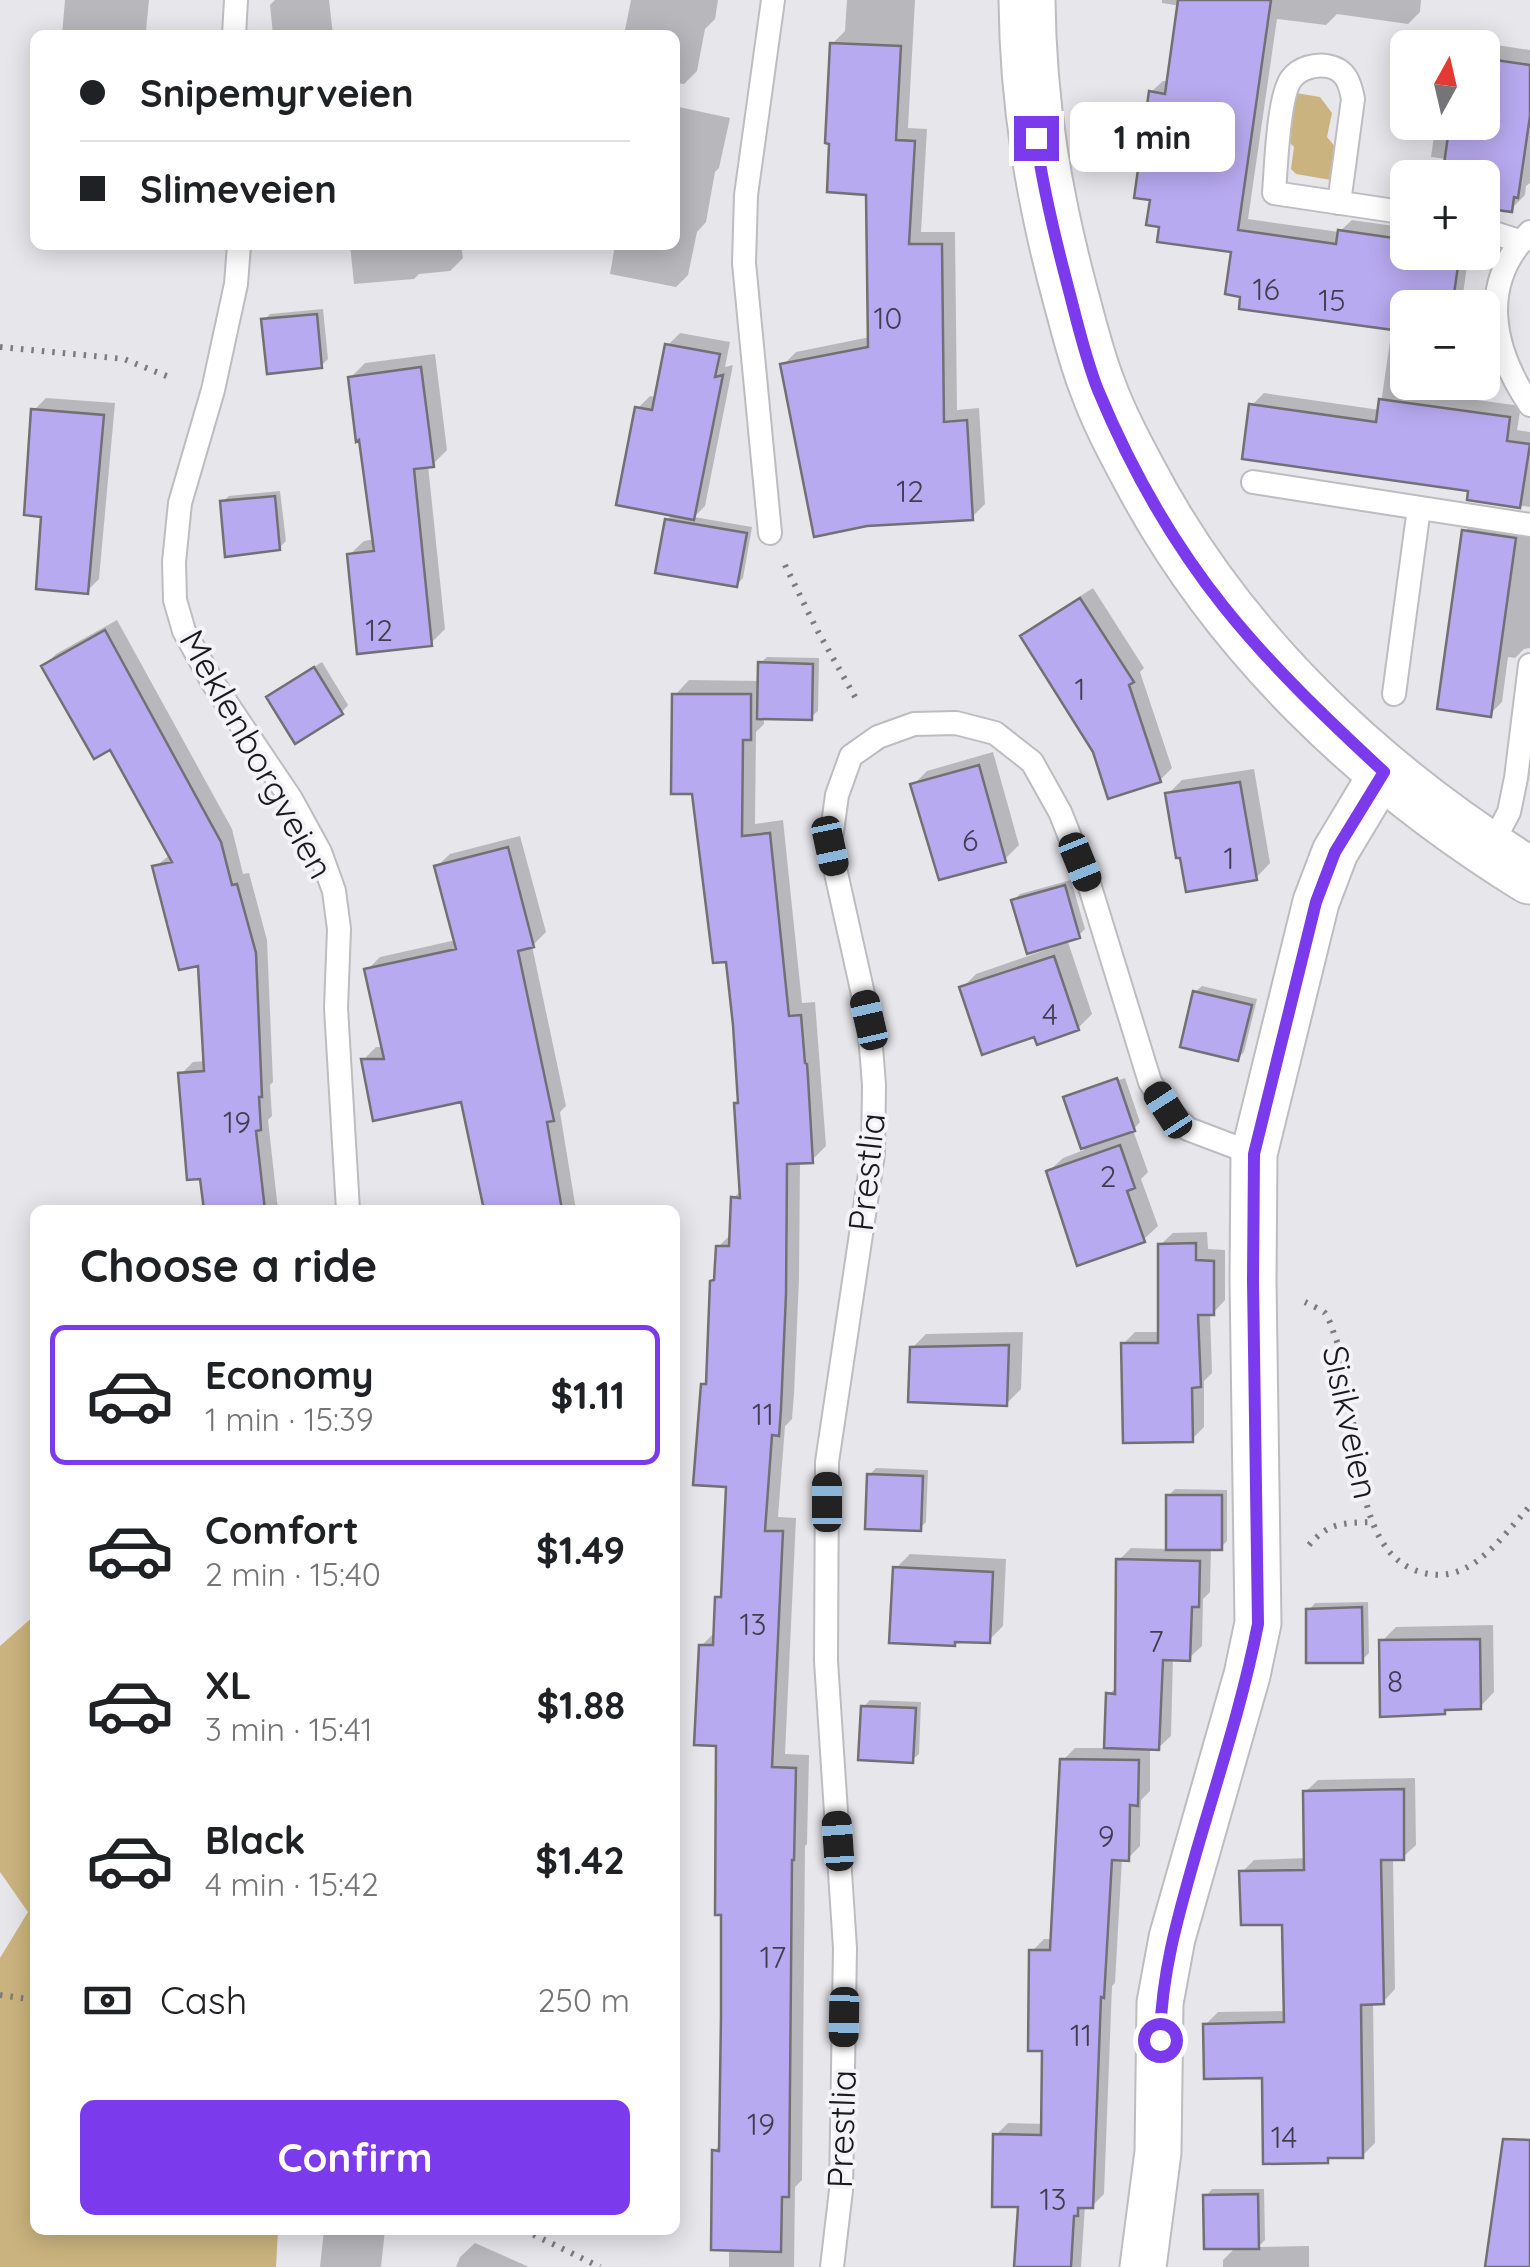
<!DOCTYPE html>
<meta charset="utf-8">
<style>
body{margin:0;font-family:Quicksand,sans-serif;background:#f6f6f6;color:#202124;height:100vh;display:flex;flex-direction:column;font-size:38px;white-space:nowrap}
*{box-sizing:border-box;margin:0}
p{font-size:32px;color:#757577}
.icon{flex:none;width:55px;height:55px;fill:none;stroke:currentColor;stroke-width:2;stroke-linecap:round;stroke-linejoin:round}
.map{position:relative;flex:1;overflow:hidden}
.sheet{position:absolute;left:30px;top:1205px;width:650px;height:1030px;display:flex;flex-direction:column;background:#fff;border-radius:15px;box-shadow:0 5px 25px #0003}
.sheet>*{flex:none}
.guide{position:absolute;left:30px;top:30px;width:650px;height:220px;border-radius:15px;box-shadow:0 5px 25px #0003;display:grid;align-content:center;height:220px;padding:0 50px;background:#fff}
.needle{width:65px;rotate:8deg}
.tools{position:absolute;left:1390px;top:30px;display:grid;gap:20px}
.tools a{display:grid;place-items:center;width:110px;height:110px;border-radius:15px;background:#fff;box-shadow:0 5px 25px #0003;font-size:50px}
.end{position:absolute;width:45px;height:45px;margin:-22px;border:12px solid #7c3aed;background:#fff;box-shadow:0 0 0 5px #fff}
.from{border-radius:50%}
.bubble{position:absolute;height:70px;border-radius:15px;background:#fff;box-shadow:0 5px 25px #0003;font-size:32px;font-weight:700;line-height:70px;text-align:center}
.car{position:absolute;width:30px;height:60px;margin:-30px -15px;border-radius:12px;box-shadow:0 0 8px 2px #0007;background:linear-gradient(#222 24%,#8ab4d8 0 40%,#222 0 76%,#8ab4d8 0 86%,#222 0)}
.guide b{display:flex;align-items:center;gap:35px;height:95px;font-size:38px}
.guide b+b{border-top:2px solid #e0e0e0}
.guide i{width:25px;height:25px;background:#202124}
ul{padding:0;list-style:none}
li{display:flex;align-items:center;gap:30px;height:140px;margin:0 20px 15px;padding:0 30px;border:5px solid transparent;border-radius:15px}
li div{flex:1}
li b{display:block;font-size:38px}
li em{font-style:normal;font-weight:700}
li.current{border-color:#7c3aed}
li>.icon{width:90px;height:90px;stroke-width:1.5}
h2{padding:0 50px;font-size:45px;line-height:120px}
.pay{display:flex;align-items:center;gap:25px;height:110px;padding:0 50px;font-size:38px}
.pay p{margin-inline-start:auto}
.primary-button{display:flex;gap:20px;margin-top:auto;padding:20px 50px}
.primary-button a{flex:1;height:115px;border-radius:15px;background:#7c3aed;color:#fff;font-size:40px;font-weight:700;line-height:115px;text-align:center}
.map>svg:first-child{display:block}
</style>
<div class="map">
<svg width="1530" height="2267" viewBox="0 0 1530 2267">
<rect width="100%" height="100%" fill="#e7e6eb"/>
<path fill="#cab37e" d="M1296,93L1320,97L1332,113L1327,137L1337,149L1331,180L1296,174L1291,169L1294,147L1289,142Z
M35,1615V2230H278L276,2267H0V1958L28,1912L0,1872V1646Z"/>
<path fill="#0003" d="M65,0H149L146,31L199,30V35H62Z
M275,0H329L333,35H273L270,5Z
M631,0H718L715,19L705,29L697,71L684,84L675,83V35H624Z
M847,0H915L908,128L927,129L921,232H955L957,410L979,408L985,504L972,517L783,365L796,352L870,337L869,193L832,44L845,31Z
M1162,0H1421L1420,12L1408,24L1337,14L1326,25L1277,19L1248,219L1339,232L1352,220L1408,228V252H1469L1461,308H1408V382H1435L1433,394L1521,406L1517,430L1530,432V507L1469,498L1471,489L1252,405L1264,393L1380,410L1392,328L1234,250L1162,225L1153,198L1151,92L1163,81H1169L1180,6L1162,3Z
M1476,42L1530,50V183L1526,186L1525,195L1511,209L1482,178L1447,159L1431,157L1436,122H1482V48H1471Z
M679,107L730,118L719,168L715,172L706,222L697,232L688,275L676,287L610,274L615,245H675V111Z
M350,245H461L463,258L450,271L419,274L414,279L354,284Z
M323,309L328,359L321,366L264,320L270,314Z
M680,333L730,342L725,367L733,365L705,506L694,517L752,527L743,578L736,585L667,520L673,514L638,408L650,396L657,397L667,346Z
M435,354L447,450L433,464L428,465L445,629L431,643L349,555L364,541L375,539L350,378L365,363Z
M46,398L115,403L99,579L87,591L44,514L34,410Z
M280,491L286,541L279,548L222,502L229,496Z
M1477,519L1530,526V648L1524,649L1515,658L1508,657L1502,702L1490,714L1465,531Z
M1093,588L1144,668L1140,672L1172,768L1160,780L1095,751L1023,637L1035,625Z
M117,620L232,829L243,874L249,873L267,940L273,1082L270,1085L272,1116L268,1120L278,1210H207L181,1074L193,1062L206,1061L200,962L155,867L171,854L110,747L44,666L56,654Z
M767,657L819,658L818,711L811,717L764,716V724L756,732L755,824L783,820L802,1003L815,1002L826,1146L812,1160L800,1161L799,1279L794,1394L792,1419L785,1426L778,1517L796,1518L785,1754L809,1755L807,1844L805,1846L802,2180L795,2187L794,2267H729V2248L714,2151L721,2144L723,1913L718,1744L701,1646L716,1631L718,1598L724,1592L728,1485L704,1385L708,1381L718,1247L732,1233L733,1198L742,1190L737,1104L740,1100L728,959L675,695L689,680L760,681V663Z
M322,662L348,705L342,712L269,697L276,690Z
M993,752L1019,845L1005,859L913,785L927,771Z
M1254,769L1270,863L1256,878L1168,794L1182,780Z
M520,836L546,932L532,946L566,1106L560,1112L576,1210H479L486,1202L463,1100L363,1060L376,1047H384L367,970L380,957L456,940L437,866L450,854Z
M1071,880L1085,929L1079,935L1067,939L1092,1014L1078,1028L1036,1034L962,988L976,974L1054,947L1053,943L1014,900L1020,894Z
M1202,986L1257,999L1244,1052L1238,1058L1195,992Z
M1125,1078L1140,1122L1133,1130L1148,1172L1141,1179L1158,1226L1143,1240L1048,1172L1063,1158L1084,1150L1066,1097L1070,1093V1097Z
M1207,1232L1208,1249L1225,1250V1300L1213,1313H1210L1212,1373L1204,1381V1427L1192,1439L1123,1344L1135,1332H1160V1245L1173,1233Z
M1023,1332L1021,1389L1006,1404L912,1348L926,1334Z
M876,1468L928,1470L926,1522L920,1528L869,1475Z
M1175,1489L1227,1490V1541L1221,1547H1211L1210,1592L1203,1599L1202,1646L1189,1658H1173L1171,1736L1158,1748H1150V1791L1141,1800L1140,1846L1128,1858H1122L1115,1983L1112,1986L1104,2194L1092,2206H1085L1081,2267H1017L1020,2205L996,2135L1008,2123L1044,2124V2049L1032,1951L1044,1939H1053L1063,1760L1075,1748H1107L1109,1694L1118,1686L1119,1560L1131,1548L1168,1549V1496Z
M910,1554L1006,1559L1003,1626L989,1640L895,1569Z
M1368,1602L1369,1653L1362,1660L1309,1610L1315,1603Z
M1493,1625L1494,1692L1480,1707H1448L1444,1711L1382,1641L1396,1627Z
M870,1700L921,1702L919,1754L912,1760L863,1707Z
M1415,1778L1416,1845L1403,1857L1393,1858L1395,1989L1383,2002H1373L1375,2143L1362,2156H1332L1327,2160L1264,2075L1205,2025L1218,2012L1286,2011L1284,1922L1242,1872L1254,1860L1306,1858L1305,1792L1318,1780Z
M1212,2189H1264L1265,2240L1258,2247L1309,2246V2267H1223V2260L1236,2247L1206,2196Z
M324,2230H385L381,2267H320Z
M475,2243L529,2267H456L460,2257Z"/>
<path fill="#b8aaf0" stroke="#717175" stroke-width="2.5" d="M1178,0H1271L1238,230L1336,244L1338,230L1408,240V252H1460L1452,308H1408V332L1239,309L1240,297L1225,294L1231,252L1157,242L1159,227L1146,225L1150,200L1134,198L1149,91L1165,94Z
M830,43L901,46L896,140L915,141L909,244H942L944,422L967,420L973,520L867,526L814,537L780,364L868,347L866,195L827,192L829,144L825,143Z
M1482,58L1530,65V116L1518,198L1514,197L1512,212L1482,208V178H1442L1450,122H1482Z
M317,314L322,368L267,374L261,319Z
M665,344L720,354L715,377L723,375L694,520L616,505L635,407L652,410Z
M421,367L434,467L414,469L432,646L357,654L347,554L374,551L359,440L356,442L348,377Z
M1379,399L1510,417L1507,441L1530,444L1520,508L1467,500L1468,491L1242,459L1249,404L1376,422Z
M31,409L104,415L88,594L36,589L41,517L24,515Z
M275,496L280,550L225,557L220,501Z
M665,519L747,533L737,587L655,573Z
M1462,530L1516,538L1491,717L1437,709Z
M1080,598L1134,682L1129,685L1161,782L1108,799L1093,752L1020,636Z
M105,630L221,842L232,885L237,884L256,953L262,1097H259L261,1130L256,1131L265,1210H204L200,1179L187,1180L178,1073L204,1071L198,966L179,970L152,866L172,862L110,750L94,759L41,666Z
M758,662L813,664L812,720L757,719Z
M314,667L343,714L295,744L266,697Z
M672,694H751V740H743L742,836L770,833L789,1016L801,1015L805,1063L807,1064L808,1078L813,1163L787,1164L786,1294L781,1409L779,1436L772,1435L765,1531H783L772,1767L796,1768L794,1860H792L789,2197H782L781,2252L711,2250L712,2150L719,2151L721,2016V1915H715L716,1746L694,1745L699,1645H713L715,1597H721L726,1487L693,1485L701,1384H706L710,1281L714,1280L716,1246H729L731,1197L740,1198L734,1103H738L733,1025L726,962L713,963L692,794H671Z
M979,765L1006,862L939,880L910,784Z
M1240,782L1257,880L1186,892L1180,858H1176L1165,793Z
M508,847L534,947L518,951L554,1121L547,1122L562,1210H484L461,1102L373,1121L361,1059H384L364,969L456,949L434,866Z
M1065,885L1080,938L1027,954L1011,900Z
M1054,956L1079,1030L1037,1045L1034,1037L982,1055L959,987Z
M1193,991L1252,1005L1238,1061L1180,1047Z
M1117,1078L1135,1131L1081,1149L1063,1097Z
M1120,1145L1135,1188L1127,1191L1145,1242L1077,1266L1046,1171Z
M1196,1243V1260L1214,1261V1315H1198L1201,1387L1192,1388L1193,1442L1123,1443L1121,1343H1158V1244Z
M1009,1345L1007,1406L908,1402L910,1347Z
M867,1474L923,1476L921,1531L865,1529Z
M1166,1495H1222V1550H1166Z
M1116,1559L1200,1561L1199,1607H1192L1190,1661L1163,1660L1159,1750L1104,1748L1106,1693L1115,1694Z
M893,1567L993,1572L990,1643L955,1642V1646L889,1643Z
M1362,1607L1363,1663H1306V1609Z
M1480,1639L1481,1709L1445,1710V1714L1380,1717L1379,1640Z
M861,1706L916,1708L913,1763L858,1760Z
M1060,1759L1139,1760L1138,1806L1130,1805L1129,1861L1112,1860L1104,1998L1101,1997L1093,2208H1078V2216H1074L1071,2267H1014L1018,2207H992L993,2134L1041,2135L1042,2051H1028L1029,1950H1050Z
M1404,1789V1860H1381L1384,2004L1361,2005L1363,2158H1328V2163L1263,2164L1262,2078L1204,2079L1203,2024L1284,2022L1282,1925H1241L1239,1871L1304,1870L1303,1791Z
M1503,2139L1530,2140V2267H1485Z
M1258,2194L1259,2249H1204L1203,2195Z"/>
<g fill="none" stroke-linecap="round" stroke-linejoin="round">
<g stroke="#bdbcc1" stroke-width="26">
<path id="service" d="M234,35L236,0
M1339,203L1353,99C1350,83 1346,69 1327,66C1315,64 1300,68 1292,78C1278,94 1276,170 1274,193L1408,213
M1482,229L1522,242
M1530,232C1478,284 1492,349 1530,405
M239,245L236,284L213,390L180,503L174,562L175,600L184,631L213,683L291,799L320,852L334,891L339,929L336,1008L348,1210
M1253,482L1530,525
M770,533L744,263L746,195L773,0
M1394,694L1419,508
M1489,850L1509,812L1516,778L1530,665
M832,2267L841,2190L845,1948L826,1661L827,1462L873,1154L874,1085L869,1021L830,846L837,795L851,756L878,737L914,724L956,723L995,733L1032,762L1060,812L1090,887L1150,1082L1168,1110L1188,1129L1254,1154"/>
</g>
<g stroke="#bdbcc1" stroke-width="49">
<path id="minor" d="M1143,2267L1158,2152L1160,2003L1172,1938L1247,1675L1258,1623L1253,1281L1254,1154L1316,902L1335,852L1383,772"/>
</g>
<g stroke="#bdbcc1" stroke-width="59">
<path id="tertiary" d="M1027,0C1028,104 1044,198 1071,298C1079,327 1086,357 1097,385C1108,416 1124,446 1139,474C1227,642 1370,777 1530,876"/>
</g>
<path stroke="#7c7b7e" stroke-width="6" stroke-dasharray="2.5 8" stroke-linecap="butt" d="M0,347L124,359L174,379
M785,565L816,628L859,704
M1305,1302C1311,1305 1320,1309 1325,1313C1329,1318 1332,1328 1334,1334C1340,1348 1344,1364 1347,1379C1358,1431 1354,1544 1412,1569C1466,1592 1497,1542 1530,1506
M1309,1545C1329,1522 1343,1523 1373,1522
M0,1995L35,2000
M524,2230L600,2267"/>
<use href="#service" stroke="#fff" stroke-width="22"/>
<use href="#minor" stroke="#fff" stroke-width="45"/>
<use href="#tertiary" stroke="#fff" stroke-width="55"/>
</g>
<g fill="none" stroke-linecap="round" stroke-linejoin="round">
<path stroke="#7c3aed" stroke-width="12" d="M1036,138C1043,189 1055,238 1068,287C1077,321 1085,357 1098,390C1130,467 1172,542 1224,607C1272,667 1328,720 1384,772L1335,852L1316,902L1254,1154L1253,1281L1258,1624C1243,1701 1218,1777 1196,1853C1178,1916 1161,1974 1160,2040"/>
</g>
<g text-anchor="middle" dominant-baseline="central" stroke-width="8" stroke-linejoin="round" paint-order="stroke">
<g font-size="30" fill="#423e50">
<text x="1266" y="289">16</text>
<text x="1332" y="300">15</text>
<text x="888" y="318">10</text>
<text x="910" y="491">12</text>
<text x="379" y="630">12</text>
<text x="1080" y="689">1</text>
<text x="970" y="840">6</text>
<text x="1229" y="858">1</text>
<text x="1050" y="1014">4</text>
<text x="237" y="1122">19</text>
<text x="1108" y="1176">2</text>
<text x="763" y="1414">11</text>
<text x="753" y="1624">13</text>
<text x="1156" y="1641">7</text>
<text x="1395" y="1681">8</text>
<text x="1106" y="1836">9</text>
<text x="773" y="1957">17</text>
<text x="1081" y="2035">11</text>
<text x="761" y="2124">19</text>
<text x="1284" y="2137">14</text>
<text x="1053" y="2199">13</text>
</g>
<g font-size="35" fill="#1a1a1b" stroke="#f4f3f8">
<text transform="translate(257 754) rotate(61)">Meklenborgveien</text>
<text transform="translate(866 1172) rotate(-84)">Prestlia</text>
<text transform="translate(1351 1422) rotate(78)">Sisikveien</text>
<text transform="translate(841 2129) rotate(-88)">Prestlia</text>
</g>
</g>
</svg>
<div class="tools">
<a><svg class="needle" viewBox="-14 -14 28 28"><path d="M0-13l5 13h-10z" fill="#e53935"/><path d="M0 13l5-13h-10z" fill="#757577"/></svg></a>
<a>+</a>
<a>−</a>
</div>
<i class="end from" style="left:1160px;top:2040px"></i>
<i class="end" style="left:1036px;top:138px"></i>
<div class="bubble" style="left:1070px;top:102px;width:165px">1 min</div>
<i class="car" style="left:830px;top:846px;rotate:168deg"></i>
<i class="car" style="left:1080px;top:862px;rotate:158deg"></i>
<i class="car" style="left:869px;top:1020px;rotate:347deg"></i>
<i class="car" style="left:1168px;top:1110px;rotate:327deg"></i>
<i class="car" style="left:827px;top:1502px;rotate:0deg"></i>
<i class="car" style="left:838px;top:1841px;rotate:356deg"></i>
<i class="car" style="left:844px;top:2017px;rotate:181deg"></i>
<div class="guide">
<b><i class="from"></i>Snipemyrveien</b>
<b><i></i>Slimeveien</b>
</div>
<section class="sheet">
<h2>Choose a ride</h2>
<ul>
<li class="current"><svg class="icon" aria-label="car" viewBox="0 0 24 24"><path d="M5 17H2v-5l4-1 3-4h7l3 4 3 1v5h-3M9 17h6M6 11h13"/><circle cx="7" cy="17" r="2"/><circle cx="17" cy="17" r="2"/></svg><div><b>Economy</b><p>1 min · 15:39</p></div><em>$1.11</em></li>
<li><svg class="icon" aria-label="car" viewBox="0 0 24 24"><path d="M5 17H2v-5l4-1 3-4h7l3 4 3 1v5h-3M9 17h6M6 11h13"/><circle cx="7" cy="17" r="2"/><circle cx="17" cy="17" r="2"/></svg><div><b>Comfort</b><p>2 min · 15:40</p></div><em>$1.49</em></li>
<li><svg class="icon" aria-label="car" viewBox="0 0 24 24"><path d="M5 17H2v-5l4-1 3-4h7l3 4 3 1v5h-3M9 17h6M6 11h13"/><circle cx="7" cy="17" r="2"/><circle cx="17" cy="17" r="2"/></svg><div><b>XL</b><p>3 min · 15:41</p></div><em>$1.88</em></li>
<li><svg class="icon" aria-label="car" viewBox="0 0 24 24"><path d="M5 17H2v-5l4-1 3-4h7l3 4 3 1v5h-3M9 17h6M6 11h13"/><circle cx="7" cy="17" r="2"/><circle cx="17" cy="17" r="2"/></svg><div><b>Black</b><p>4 min · 15:42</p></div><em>$1.42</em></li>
</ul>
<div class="pay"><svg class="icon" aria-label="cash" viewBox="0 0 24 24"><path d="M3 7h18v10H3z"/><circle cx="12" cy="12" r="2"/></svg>Cash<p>250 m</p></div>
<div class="primary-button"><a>Confirm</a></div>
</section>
</div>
